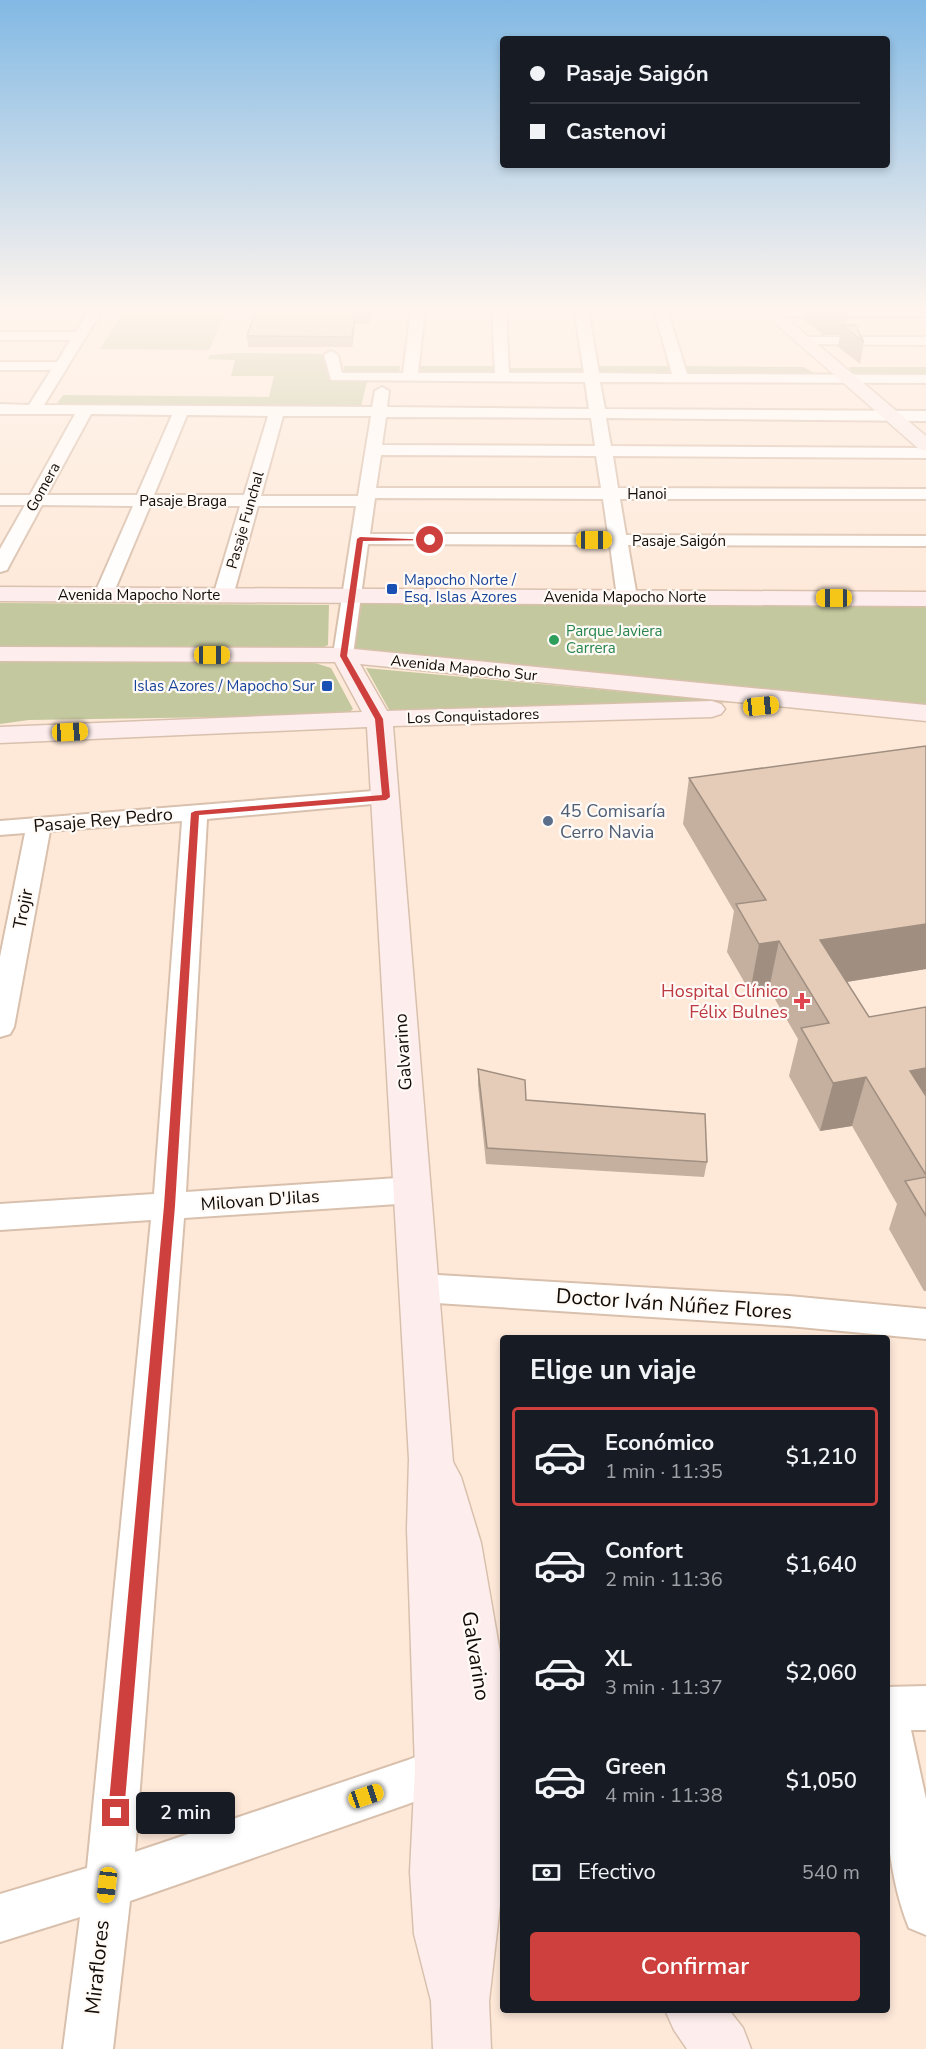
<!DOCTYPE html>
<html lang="es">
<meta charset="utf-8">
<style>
body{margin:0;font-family:"Nunito Sans",sans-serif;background:#242831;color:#f1f3f6;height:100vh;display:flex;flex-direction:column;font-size:22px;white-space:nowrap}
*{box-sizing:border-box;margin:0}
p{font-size:20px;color:#9ea1a6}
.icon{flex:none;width:33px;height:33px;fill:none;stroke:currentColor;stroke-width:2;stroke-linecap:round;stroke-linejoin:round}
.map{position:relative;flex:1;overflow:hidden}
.drawer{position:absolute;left:500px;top:1335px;width:390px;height:678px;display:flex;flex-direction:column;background:#171b24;border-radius:6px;box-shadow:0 3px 9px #0003}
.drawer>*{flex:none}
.hud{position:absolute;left:500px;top:36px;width:390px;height:132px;border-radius:6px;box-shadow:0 3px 9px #0003;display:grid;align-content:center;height:132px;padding:0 30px;background:#171b24}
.end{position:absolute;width:27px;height:27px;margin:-14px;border:8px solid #ce403d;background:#fff;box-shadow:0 0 0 3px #fff}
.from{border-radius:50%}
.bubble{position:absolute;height:42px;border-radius:6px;background:#171b24;box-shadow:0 3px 9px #0003;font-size:20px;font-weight:600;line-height:42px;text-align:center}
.car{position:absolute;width:18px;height:36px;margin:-18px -9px;border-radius:8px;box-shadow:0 0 4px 2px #0007;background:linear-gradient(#f5c518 24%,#345 0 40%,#f5c518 0 76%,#345 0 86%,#f5c518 0)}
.hud b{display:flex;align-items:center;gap:21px;height:57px;font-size:22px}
.hud b+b{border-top:2px solid #363941}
.hud i{width:15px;height:15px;background:#f1f3f6}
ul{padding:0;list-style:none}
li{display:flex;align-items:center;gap:18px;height:99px;margin:0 12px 9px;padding:0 18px;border:3px solid transparent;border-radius:6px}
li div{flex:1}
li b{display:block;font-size:22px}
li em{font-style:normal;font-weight:600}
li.selected{border-color:#ce403d}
li>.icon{width:54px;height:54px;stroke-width:1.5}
h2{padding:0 30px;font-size:27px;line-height:72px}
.pay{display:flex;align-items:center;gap:15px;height:66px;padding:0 30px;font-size:22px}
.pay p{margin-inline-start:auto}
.action{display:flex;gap:12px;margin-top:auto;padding:12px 30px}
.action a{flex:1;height:69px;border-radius:6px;background:#ce403d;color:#fff;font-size:24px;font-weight:600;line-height:69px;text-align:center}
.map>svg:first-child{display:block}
</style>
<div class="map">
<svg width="926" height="2049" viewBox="0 0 926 2049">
<rect width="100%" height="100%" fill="#fee9d9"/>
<path fill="#c4c89e" d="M125,309H227L209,350L100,349Z
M238,353L323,354L329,380L367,382L361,406L56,405L63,395L269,397L274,376H231L235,360L208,359L210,355Z
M344,366H400L399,374H343Z
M418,366H496V375H416Z
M599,366H670L672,376L601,375Z
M685,366L803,367L820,376H688Z
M849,367H926V376H854Z
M507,368H585L586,376H508Z
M926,602V707L353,649L358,605L362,603Z
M0,603L329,605L328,645L313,652L0,649Z
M0,661L315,663L331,668L353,709L346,715L29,720L0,724Z
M366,668L734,702L392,715Z"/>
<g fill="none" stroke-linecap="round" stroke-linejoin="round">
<g stroke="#d9c0ad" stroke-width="4">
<path id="street" d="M90,309H103L44,405L372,407L375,391L382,387L389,391L387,407L589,409L585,382L331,380L324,355L331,351L338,355L342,373H403L411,309H425L418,373H495L492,309H506L509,373H584L574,309H588L599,373L672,374L654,309H667L687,374L926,375V383L600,382L605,409L926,411V421L606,418L611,446L926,448V458L613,456L618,488L926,489V499H620L626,535L926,536V546L628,545L637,597L634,601H620L617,597L610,545L368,544L353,655L350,659L343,661L336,659L333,655L356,506H258L233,596L230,600H216L213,596L240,506H150L111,599H97L94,595L133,506L42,505L9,566L7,570L0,572V549L25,505H0V495H30L75,414H0V404L29,405L51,370H0V362H57L70,340H0V332H76ZM91,414L172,415L137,495H47ZM187,415L268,416L244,495H154ZM283,416H371L358,496H261ZM386,417L591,418L595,446L382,445ZM381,455L596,456L601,488H376ZM375,498L603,499L608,534H370Z
M764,309H926V316H769L764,315L762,312Z
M803,337H926V345L798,344L796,341L798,338Z
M386,790L394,792L398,797L394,802L207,819L186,1192L413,1177L424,1181L429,1190L424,1199L413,1203L184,1218L135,1852L408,1760L428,1752L502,1713V1759L457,1785L408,1804L130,1901L113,2049H63L80,1917L0,1942V1894L87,1868L151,1220L0,1230V1204L154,1194L182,821L50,831L14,1027L10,1034L0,1037V957L25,833L0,835V821Z
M421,1274L789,1296L926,1309V1339L789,1326L421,1302L409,1298L404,1288L409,1278Z
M926,1686V1730H911L926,1799V1935L909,1928C879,1854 886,1766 886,1687Z"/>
</g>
<g stroke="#d9c0ad" stroke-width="3">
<path id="secondary" d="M759,309H776L926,436V451L919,449Z
M0,587L926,592V606L0,601Z
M0,647L343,648L926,705V721L360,664L387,711L712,701L721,704L725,709L721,714L712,717L393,726L453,1462L461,1477L481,1543L502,1664V1903L500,1905L489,2001L491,2049H433L431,2001L414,1934L410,1872L415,1769L407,1529L409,1459L367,727L0,743V727L362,712L335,662L0,661Z
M665,2010H729L743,2028L751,2049H687L674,2030Z"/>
</g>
<use href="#street" fill="#fff" fill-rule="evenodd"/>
<use href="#secondary" fill="#fdeeed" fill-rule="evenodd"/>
</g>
<path fill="#c5af9e" d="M256,309H372L369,324H355L352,347H248L247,336Z
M804,309H846L848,314L846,325L864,342L860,364L838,347L840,335H823L802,318Z
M926,746V969L847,982L869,1017L926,1007V1291H924L889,1229L897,1204L852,1126L820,1131L789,1076L798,1039L769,989L750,992L727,952L734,911L683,824L689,778Z
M478,1069L526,1100L707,1162L704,1177L486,1164L478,1085Z"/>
<path fill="#a08f81" d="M370,309H372L369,324V314Z
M355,314V324L352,347V337Z
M926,924V969L809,988L820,940Z
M779,941L769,989L750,992L759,944Z
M926,1068V1113L910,1071Z
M866,1077L852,1126L820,1131L833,1083Z"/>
<path fill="#e5ccb8" stroke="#a08f81" stroke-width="1.5" d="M256,309H370L369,314H355L352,337L247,336Z
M821,309H846L848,314H827Z
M842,325H855L864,342Z
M926,746V924L820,940L869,1017L926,1007V1068L910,1071L926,1096V1175L866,1077L833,1083L801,1028L829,1023L779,941L759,944L736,904L766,900L689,778Z
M478,1069L525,1080L526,1100L705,1114L707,1162L487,1148Z
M926,1177V1216L905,1181Z"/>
<linearGradient id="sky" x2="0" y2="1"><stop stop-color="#82b9e4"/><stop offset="0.52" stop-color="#fff5ee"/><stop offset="1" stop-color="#fff5ee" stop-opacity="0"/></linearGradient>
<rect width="926" height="596" fill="url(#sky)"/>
<path fill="#ce403d" d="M360,537L434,540L363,541L347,656L383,719L390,797L386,800L199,815L175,1206L124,1813L121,1819L116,1821L110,1819L108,1813L164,1206L191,813L195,811L382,795L375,719L340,656L357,539Z"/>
<g fill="#1a4fb4" stroke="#fffaf6" stroke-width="2">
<rect x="386" y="583" width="12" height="12" rx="3"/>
<rect x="321" y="680" width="12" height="12" rx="3"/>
</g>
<circle fill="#2e9e5b" stroke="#fffaf6" stroke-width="2" cx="554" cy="640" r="6"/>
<circle fill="#5c6f8a" stroke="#fffaf6" stroke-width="2" cx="548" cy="821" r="6"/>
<path fill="#e0444e" stroke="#fffaf6" stroke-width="2" d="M799 992h6v6h6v6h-6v6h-6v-6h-6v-6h6z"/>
<g text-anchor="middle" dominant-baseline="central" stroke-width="4.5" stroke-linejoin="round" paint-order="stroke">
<g font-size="15" fill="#130b05" stroke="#fffaf6">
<text transform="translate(43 487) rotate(-61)">Gomera</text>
<text x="647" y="494">Hanoi</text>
<text x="183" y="501">Pasaje Braga</text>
<text transform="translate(245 520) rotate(-74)">Pasaje Funchal</text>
<text x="679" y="541">Pasaje Saigón</text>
<text x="139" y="595">Avenida Mapocho Norte</text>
<text x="625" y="597">Avenida Mapocho Norte</text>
<text transform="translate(464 668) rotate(6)">Avenida Mapocho Sur</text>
<text transform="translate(473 716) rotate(-2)">Los Conquistadores</text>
</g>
<g font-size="15" fill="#164399" stroke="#fffaf6" text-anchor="start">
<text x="404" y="580">Mapocho Norte /<tspan x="404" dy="17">Esq. Islas Azores</tspan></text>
<text x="315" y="686" text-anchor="end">Islas Azores / Mapocho Sur</text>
</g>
<g font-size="15" fill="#27864d" stroke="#fffaf6" text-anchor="start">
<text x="566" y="631">Parque Javiera<tspan x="566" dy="17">Carrera</tspan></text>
</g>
<g font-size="18" fill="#4e5e75" stroke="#fffaf6" text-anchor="start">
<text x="560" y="811">45 Comisaría<tspan x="560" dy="21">Cerro Navia</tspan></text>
</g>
<g font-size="18" fill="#130b05" stroke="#fffaf6">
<text transform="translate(103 820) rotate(-5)">Pasaje Rey Pedro</text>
<text transform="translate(23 909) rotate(-79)">Trojir</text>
<text transform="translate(403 1052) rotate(-94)">Galvarino</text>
<text transform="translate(260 1200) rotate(-4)">Milovan D'Jilas</text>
</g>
<g font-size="18" fill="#be3a42" stroke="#fffaf6" text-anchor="end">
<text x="788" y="991">Hospital Clínico<tspan x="788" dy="21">Félix Bulnes</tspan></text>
</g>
<g font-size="21" fill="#130b05" stroke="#fffaf6">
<text transform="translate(674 1304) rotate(4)">Doctor Iván Núñez Flores</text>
<text transform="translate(476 1656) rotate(81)">Galvarino</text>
<text transform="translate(97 1967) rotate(-84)">Miraflores</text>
</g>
</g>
</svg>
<i class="end from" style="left:430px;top:540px"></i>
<i class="end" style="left:116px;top:1813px"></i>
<div class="bubble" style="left:136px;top:1792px;width:99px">2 min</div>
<i class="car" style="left:594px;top:540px;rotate:90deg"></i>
<i class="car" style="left:834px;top:598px;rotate:270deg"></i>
<i class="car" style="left:212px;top:655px;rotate:90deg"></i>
<i class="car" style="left:761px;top:706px;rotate:84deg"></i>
<i class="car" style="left:70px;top:732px;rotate:87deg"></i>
<i class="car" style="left:366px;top:1796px;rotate:71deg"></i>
<i class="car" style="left:107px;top:1885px;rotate:187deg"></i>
<div class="hud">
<b><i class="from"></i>Pasaje Saigón</b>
<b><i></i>Castenovi</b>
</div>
<section class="drawer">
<h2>Elige un viaje</h2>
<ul>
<li class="selected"><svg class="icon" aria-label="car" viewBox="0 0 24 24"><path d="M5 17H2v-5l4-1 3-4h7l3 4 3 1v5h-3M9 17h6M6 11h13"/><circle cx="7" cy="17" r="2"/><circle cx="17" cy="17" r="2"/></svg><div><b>Económico</b><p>1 min · 11:35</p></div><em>$1,210</em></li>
<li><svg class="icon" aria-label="car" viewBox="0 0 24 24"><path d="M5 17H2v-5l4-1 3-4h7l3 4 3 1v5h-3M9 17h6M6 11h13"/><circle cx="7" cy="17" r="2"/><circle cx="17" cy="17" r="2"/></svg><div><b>Confort</b><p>2 min · 11:36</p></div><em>$1,640</em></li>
<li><svg class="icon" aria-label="car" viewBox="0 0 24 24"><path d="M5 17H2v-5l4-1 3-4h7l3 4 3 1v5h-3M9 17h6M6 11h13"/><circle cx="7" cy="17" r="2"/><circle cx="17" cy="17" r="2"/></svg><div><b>XL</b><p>3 min · 11:37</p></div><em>$2,060</em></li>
<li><svg class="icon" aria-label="car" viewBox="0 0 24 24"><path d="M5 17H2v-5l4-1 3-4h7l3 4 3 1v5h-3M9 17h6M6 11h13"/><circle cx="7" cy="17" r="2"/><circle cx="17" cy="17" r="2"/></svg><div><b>Green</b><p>4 min · 11:38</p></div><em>$1,050</em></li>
</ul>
<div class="pay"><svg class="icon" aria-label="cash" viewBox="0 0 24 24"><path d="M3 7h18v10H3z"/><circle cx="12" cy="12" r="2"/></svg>Efectivo<p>540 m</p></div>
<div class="action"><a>Confirmar</a></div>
</section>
</div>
